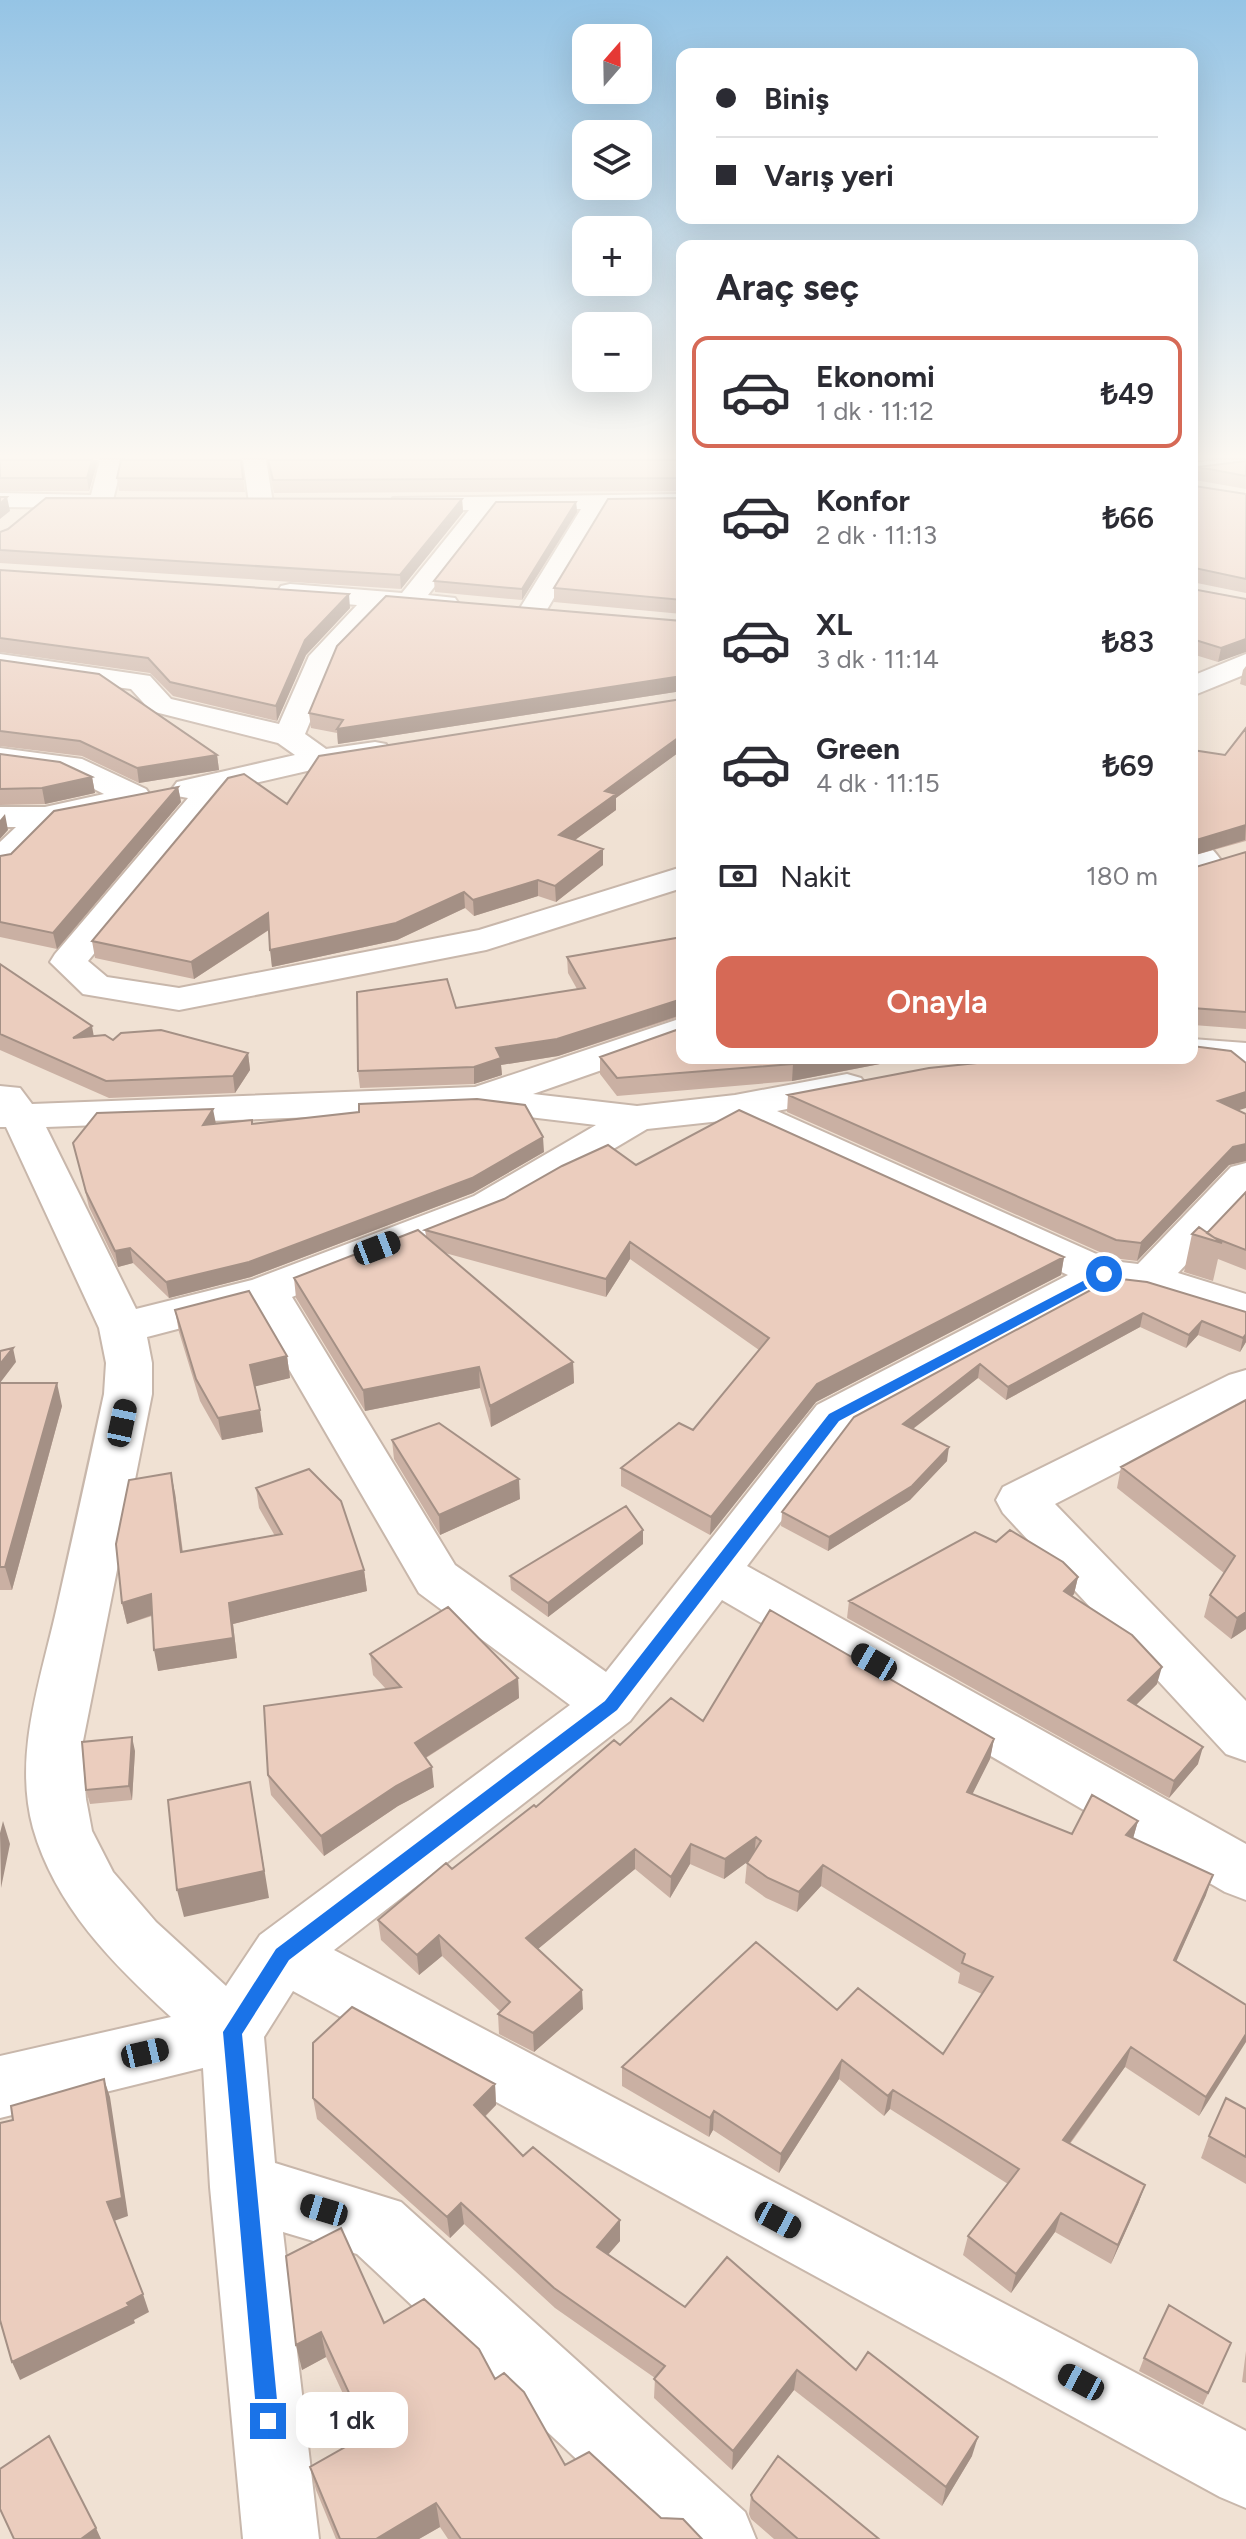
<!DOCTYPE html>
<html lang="tr">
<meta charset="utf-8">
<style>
body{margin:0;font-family:Figtree,sans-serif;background:#f7f7f7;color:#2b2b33;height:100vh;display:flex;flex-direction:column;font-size:30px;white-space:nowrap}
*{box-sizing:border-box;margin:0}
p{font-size:26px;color:#7c7c81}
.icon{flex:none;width:44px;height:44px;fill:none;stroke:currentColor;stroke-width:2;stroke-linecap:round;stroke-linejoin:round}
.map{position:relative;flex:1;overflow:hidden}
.drawer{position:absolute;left:676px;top:240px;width:522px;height:824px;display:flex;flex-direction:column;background:#fff;border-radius:16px;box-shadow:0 8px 32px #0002}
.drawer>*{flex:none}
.banner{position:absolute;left:676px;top:48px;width:522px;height:176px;border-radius:16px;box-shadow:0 8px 32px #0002;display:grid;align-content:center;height:176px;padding:0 40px;background:#fff}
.needle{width:52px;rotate:20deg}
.controls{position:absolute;left:572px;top:24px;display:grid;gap:16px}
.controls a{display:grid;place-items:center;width:80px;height:80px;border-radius:16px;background:#fff;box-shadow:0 8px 32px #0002;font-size:40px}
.end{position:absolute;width:36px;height:36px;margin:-18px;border:10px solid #1a73e8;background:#fff;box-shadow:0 0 0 4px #fff}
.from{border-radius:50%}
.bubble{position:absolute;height:56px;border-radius:16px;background:#fff;box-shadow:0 8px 32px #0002;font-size:26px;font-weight:600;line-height:56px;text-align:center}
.car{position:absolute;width:24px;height:48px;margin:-24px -12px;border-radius:10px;box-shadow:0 0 6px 2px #0007;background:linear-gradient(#222 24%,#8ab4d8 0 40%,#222 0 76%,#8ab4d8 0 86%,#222 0)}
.banner b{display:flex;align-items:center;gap:28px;height:76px;font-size:30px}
.banner b+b{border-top:2px solid #e1e1e2}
.banner i{width:20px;height:20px;background:#2b2b33}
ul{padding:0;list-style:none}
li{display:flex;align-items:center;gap:24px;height:112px;margin:0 16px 12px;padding:0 24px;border:4px solid transparent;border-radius:16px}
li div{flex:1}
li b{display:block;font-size:30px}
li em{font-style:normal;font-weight:600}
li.selected{border-color:#d66956}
li>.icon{width:72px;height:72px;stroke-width:1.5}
h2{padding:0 40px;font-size:36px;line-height:96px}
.pay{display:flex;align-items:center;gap:20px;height:88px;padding:0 40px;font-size:30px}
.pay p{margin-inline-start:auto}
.button{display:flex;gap:16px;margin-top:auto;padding:16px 40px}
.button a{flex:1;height:92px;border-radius:16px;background:#d66956;color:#fff;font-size:32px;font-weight:600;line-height:92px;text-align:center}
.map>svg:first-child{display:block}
</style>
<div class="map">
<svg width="1246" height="2539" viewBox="0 0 1246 2539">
<rect width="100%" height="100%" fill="#f9efe3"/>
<path fill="#f0e1d3" d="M0,460H682V1058H1192V460H1246V2539H0Z"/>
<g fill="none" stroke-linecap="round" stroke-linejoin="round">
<g stroke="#c8b7ab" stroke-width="4">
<path id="street" d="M100,460H123L111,508L0,507V493L91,495Z
M243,460H266L273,503L270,508H252L249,503Z
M1218,460H1246V470L1192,477V463Z
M682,494V508L606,509L545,613L541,619L531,621L521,619L517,613L581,509L495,510L428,595L455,598L459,604L455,610L445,612L385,607L336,659L305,734L326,749L375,742L386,744L390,751L386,758L320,768L229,789L88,961L107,977L179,988L479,930L682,867V888L486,950L179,1010L83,994L50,962L55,954L188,798L177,796L172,789L177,782L295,755L278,743L151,711L131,689L0,672V654L150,676L171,699L279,724L309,656L357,605L281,598L277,592L281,586L290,584L402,593L469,510H402L393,508L390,503L393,498Z
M1246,654V674L1192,696V676Z
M0,748L82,759L146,789L151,796L146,803L135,806L124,803L120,809L56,824L12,868L0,871V842L16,827H0V807H45L104,794L64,774L0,766Z
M1192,837C1208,841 1216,853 1225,866L1220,873C1187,881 1192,862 1192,837Z
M682,1018V1042L533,1094L637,1106L735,1095L847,1074L861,1078L867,1086L861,1094L777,1111L1112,1261L1138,1264L1231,1167L1246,1163V1201L1178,1273L1246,1294V1324L1145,1293L1110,1289L851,1429L747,1566L1246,1844V1900L1225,1892L722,1600L630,1721L334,1950L1246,2431V2508L1220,2497L293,1991L264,2037L275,2163L401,2202L745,2512L756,2539H662L357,2254L283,2232L319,2539H243L210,2187L203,2068L0,2118V2056L171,2017C113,1964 55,1906 33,1828C13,1755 41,1679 57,1607C73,1536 89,1465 104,1394L106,1363L99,1328L6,1127H0V1086L20,1088L32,1104L475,1087ZM478,1111L596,1125L474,1196L252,1280L136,1309L46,1127ZM730,1120L1068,1275L817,1405L606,1672L455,1565L292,1297L504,1214L647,1129ZM254,1309L419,1593L570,1705L260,1935L226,1986L156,1922L113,1872L92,1831L86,1799L82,1746L152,1394V1363L147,1337Z
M1192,1039L1246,1043V1067L1178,1059L1192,1058Z
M1246,1370V1406L1055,1504L1246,1701V1761L1226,1754L1003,1513L996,1500L1003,1487L1229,1375Z"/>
</g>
<use href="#street" fill="#fff" fill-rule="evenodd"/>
</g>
<path fill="#cab0a3" d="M0,460H98L89,491H0Z
M241,460L245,492L119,491L117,478Z
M266,460H682V491L274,493Z
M1246,461V489L1195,480L1198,467Z
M1194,486L1246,494V593L1192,582Z
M682,498V614L554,602V588Z
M462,499L463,512L401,589L0,563V532Z
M576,502L577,512L522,600L435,592L434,581Z
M0,570L350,608L306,655L277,721L173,696L150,673L0,652Z
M1192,583V589L1246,599L1218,662L1192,654Z
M682,621V691L338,744L337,733L311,728L309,713Z
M0,660L217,755L219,770L139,783L82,756L0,746Z
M1246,666V686L1240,684L1243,670Z
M682,699V750L616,798V810L575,840L603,865L556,902L538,896L474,916L465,908L397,940L272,967L269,930L194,979L95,958L92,941L287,804Z
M1246,728V841L1192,856V864L1196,867L1246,852V1029L1193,1025L1192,1041V750L1225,755Z
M0,754L92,777L95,793L45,804L0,805Z
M178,787L181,802L57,949L0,937V856L11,854Z
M682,937V1016L558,1056L501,1065L502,1075L474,1084L360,1088L358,1071L456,1008L577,989L568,973L567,957Z
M0,964L94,1036L113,1040L248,1053L250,1070L235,1093L109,1098L0,1050Z
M600,1057L911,1058L792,1081L617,1096L600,1074Z
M788,1095L1239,1110L1246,1114V1161L1229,1165L1137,1261L1113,1258L787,1112Z
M216,1124H252L544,1152L473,1193L251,1277L169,1298L133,1263L118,1267L89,1207L77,1158Z
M636,1165L1064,1257L1061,1275L816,1402L710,1535L621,1486V1468L693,1430L759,1350L630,1259L606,1297L445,1253L573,1362L574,1383L491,1427L480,1388L365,1411L296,1298L294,1278L426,1236L425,1230Z
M1246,1192V1270L1218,1259L1213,1281L1184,1272L1192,1234L1207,1233Z
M1113,1278L1246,1312V1342L1240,1352L1198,1335L1186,1348L1140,1327L1006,1400L978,1378L913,1429L947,1461L910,1500L828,1551L781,1526L782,1512L854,1417Z
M175,1310L287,1356L290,1378L255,1386L263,1432L222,1440L200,1401L179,1332Z
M0,1383L62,1406L12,1590H0Z
M1246,1400V1629L1231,1639L1204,1617L1210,1595L1224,1573L1117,1488L1121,1467Z
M392,1440L520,1499L440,1535L394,1459Z
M256,1488L364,1570L367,1591L233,1624L237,1658L158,1671L152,1616L127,1624L122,1603L175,1493L183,1552L275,1536L259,1508Z
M996,1542L1078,1577L1074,1594L1072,1597L1157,1684L1136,1705L1198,1764L1169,1798L847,1618L849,1601Z
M643,1544L548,1617L511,1590L510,1576Z
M370,1654L518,1678L519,1698L426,1758L434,1787L398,1806L324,1856L271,1795L268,1775L386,1689L373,1675Z
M703,1721L994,1739L990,1759L972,1794L1072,1834L1138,1821L1133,1838L1206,1895L1176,1961L1246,2005L1199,2116L1125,2067L1070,2144L1145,2185L1138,2204L1111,2264L1055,2232L1011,2293L963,2255L968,2236L1008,2184L890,2109L884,2116L839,2079L779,2173L713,2130L709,2137L622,2086V2067L837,2010L943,2054L982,1994L958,1983L960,1973L821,1886L797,1912L766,1898L745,1883L747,1862L724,1879L690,1864L670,1898L635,1869L538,1949L583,2009L534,2052L499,2034L498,2014L500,2011L442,1956L419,1975L381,1940L378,1920L452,1869L620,1745Z
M135,1751L132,1800L90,1804L86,1790Z
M495,2084L496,2105L485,2117L523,2156L620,2220V2241L608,2255L685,2307L856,2370L972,2456L942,2506L794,2390L732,2470L654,2398L655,2378L555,2308L464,2224L450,2238L317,2119L313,2098Z
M1246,2109V2184L1201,2158L1209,2136Z
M286,2256L384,2323L495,2379L565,2465L661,2518L702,2539H448L440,2527L419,2539H336L316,2490L310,2467L363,2437L326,2357L302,2370Z
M1231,2343L1203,2405L1139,2371L1144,2358Z
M1246,2351V2383L1242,2382Z
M751,2495L879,2539H774L751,2519L749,2514Z"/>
<path fill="#a49085" d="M92,460H98L89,491L87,478Z
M7,497L10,511L0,519V504Z
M462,499L463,512L401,589L400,575Z
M576,502L577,512L522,600V589Z
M349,594L350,608L306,655L277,721L276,706L305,640Z
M1246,639V652L1218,662L1221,648Z
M682,676V691L338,744L337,729Z
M682,735V750L616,798V810L560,851L559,835L605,791Z
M217,755L219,770L139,783L137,768Z
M92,777L95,793L45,804L42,788Z
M178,787L181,802L57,949L53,933Z
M5,814L8,830L0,839V820Z
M1246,825L1245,840L1192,856L1193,841Z
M603,849V865L556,902L555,886Z
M538,880V896L474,916L473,900Z
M464,892L465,908L397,940L272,967L270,950Z
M268,913L270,929L194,979L191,962Z
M681,998V1015L558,1056L501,1065L502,1075L474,1084V1067L496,1048Z
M92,1026L95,1043L73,1038Z
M248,1053L250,1070L235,1093L233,1076Z
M824,1058H911L792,1081L793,1064Z
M1246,1092V1108L1214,1118L1218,1101Z
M213,1109L216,1124L203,1125Z
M543,1137L544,1152L473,1193L251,1277L169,1298L166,1282Z
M1246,1144V1161L1229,1165L1137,1261L1141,1243L1233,1147Z
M630,1242V1259L606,1297V1279Z
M130,1248L133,1263L118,1267L115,1251Z
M1064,1257L1061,1275L816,1402L710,1535L711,1517L817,1384Z
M1143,1313L1140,1327L1006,1400L1008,1387Z
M1202,1321L1198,1335L1186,1348L1189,1335Z
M1246,1334V1342L1240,1352L1243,1338Z
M13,1348L16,1362L0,1383V1364Z
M287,1356L290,1378L253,1387L250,1365Z
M573,1362L574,1383L491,1427L490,1406Z
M980,1364L978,1378L901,1438L903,1424Z
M479,1367L480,1388L365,1411L363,1390Z
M57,1383L62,1406L12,1590L5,1567Z
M260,1410L263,1432L222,1440L218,1418Z
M949,1447L947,1461L910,1500L828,1551L829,1537Z
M171,1473L175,1493L185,1573L181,1552Z
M519,1479L520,1499L440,1535L439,1515Z
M643,1530V1544L548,1617V1603Z
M364,1570L367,1591L233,1624L237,1658L158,1671L154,1650L229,1603Z
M1078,1577L1074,1594L1060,1608L1064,1591Z
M151,1594L155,1614L127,1624L122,1603Z
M1246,1612V1629L1231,1639L1237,1618Z
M1162,1667L1157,1684L1124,1717L1128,1700Z
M518,1678L519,1698L417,1763L415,1743Z
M132,1737L135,1751L132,1800L129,1786Z
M994,1739L990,1759L963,1813L967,1792Z
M1203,1747L1198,1764L1169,1798L1174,1781Z
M432,1767L434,1787L398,1806L324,1856L321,1836L396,1786Z
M250,1782L269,1898L184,1917L177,1890Z
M3,1821L10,1844L1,1888L0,1833Z
M1138,1821L1132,1842L1126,1835Z
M756,1837L754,1857L724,1879L725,1859Z
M691,1844L690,1864L670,1898L671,1877Z
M635,1849V1869L527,1958L526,1938Z
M823,1865L821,1886L797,1912L799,1892Z
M1213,1875L1206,1895L1168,1980L1174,1960Z
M439,1935L442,1956L419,1975L417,1955Z
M582,1990L583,2009L534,2052L533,2033Z
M1246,2034V2042L1199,2116L1206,2097Z
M1131,2047L1125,2067L1058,2159L1063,2140Z
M842,2060L839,2079L779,2173L781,2154Z
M104,2079L110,2097L128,2216L114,2221L107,2202Z
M495,2084L496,2105L475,2126L474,2105Z
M893,2090L890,2109L884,2116L888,2096Z
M714,2111L713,2130L709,2137L710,2118Z
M1145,2185L1138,2204L1111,2264L1118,2245Z
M461,2203L464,2224L450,2238L447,2217Z
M1061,2213L1055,2232L1011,2293L1016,2274Z
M620,2220V2241L597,2267V2247Z
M143,2294L149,2312L134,2320L135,2323L20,2380L12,2362Z
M321,2332L326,2357L302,2370L296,2345Z
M797,2370L794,2390L732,2470L733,2451Z
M978,2437L972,2456L942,2506L946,2487Z
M436,2503L440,2527L419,2539H376Z
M96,2528L101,2539H81Z"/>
<path fill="#ebcdbe" stroke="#a49085" stroke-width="2" d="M0,460H92L87,478H0Z
M121,460H241L243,479L117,478Z
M268,460H682V478L273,480Z
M1246,461V476L1198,467Z
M1192,471L1194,486L1246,494V579L1195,568L1192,571Z
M0,497H7L0,504Z
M46,498L462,499L400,575L0,550V532L8,529Z
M682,498V600L554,588L608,499Z
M496,502H576L522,589L434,581Z
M0,570L349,594L305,640L276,706L170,682L148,658L0,638Z
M1192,583V589L1246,599V639L1221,648L1192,639Z
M386,596L682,621V676L337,729L343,720L309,713L337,646Z
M0,660L99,674L217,755L137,768L80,741L0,731Z
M682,699V735L605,791L616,794L559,835L603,849L555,886L538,880L473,900L464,892L396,923L270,950L268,913L191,962L92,941L228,778L244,774L287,804L319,756Z
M1246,728V825L1193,841L1192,864L1196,867L1246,852V1012L1192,1008V750L1225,755Z
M0,754L60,762L92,777L42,788L0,789Z
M178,787L53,933L0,922V856L11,854L54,811Z
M682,937V999L557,1039L496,1048L501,1058L474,1067L358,1071L357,992L447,979L456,1008L585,988L567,957Z
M0,964L92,1026L73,1038L105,1035L113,1040L121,1033L161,1030L248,1053L233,1076L106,1081L0,1034Z
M682,1028V1058H824L793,1064L617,1078L600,1057Z
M1192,1046L1231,1051L1246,1063V1092L1218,1101L1246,1114V1144L1233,1147L1141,1243L1116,1240L788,1095L929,1068L1024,1058H1192Z
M477,1099L525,1105L543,1137L472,1178L249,1262L166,1282L130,1248L115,1251L86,1192L73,1143L97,1113L213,1109L203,1125L252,1120V1124L359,1112V1104Z
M739,1110L1064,1257L817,1384L711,1517L621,1468L679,1423L693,1430L769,1338L630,1242L606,1279L425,1230L504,1199L562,1166L608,1145L636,1165Z
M1246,1192V1250L1215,1238L1207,1233Z
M1199,1227L1222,1243L1192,1234Z
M418,1230L573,1362L490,1406L479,1367L363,1390L294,1278Z
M1113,1278L1147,1282L1246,1312V1334L1243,1338L1202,1321L1189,1335L1143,1313L1008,1387L980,1364L903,1424L949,1447L912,1486L829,1537L782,1512L854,1417Z
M249,1291L287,1356L250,1365L260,1410L218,1418L196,1379L175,1310Z
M13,1348L0,1364V1351Z
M0,1383H57L5,1567H0Z
M1246,1400V1612L1237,1618L1210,1595L1235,1556L1121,1467Z
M439,1423L519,1479L439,1515L392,1440Z
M309,1469L341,1501L364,1570L229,1603L233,1638L154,1650L151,1594L122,1603L116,1544L129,1480L171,1473L181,1552L282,1534L256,1488Z
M626,1506L643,1530L548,1603L510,1576Z
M1010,1530L1063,1562L1078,1577L1064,1591L1132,1635L1162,1667L1128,1700L1203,1747L1174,1781L849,1601L975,1532L996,1542Z
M448,1607L518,1678L415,1743L432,1767L396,1786L321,1836L268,1775L264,1706L401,1687L370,1654Z
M770,1610L994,1739L967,1792L1072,1834L1092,1795L1138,1821L1126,1835L1213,1875L1174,1960L1246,2005V2034L1206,2097L1131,2047L1063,2140L1145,2185L1118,2245L1061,2213L1016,2274L968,2236L1019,2169L893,2090L888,2096L842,2060L781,2154L714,2111L710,2118L622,2067L756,1942L837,2010L858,1988L943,2054L993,1977L962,1963L965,1954L823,1865L799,1892L768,1878L747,1863L761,1841L756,1837L725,1859L691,1844L671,1877L635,1849L526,1938L582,1990L533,2033L498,2014L510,2002L439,1935L417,1955L378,1920L446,1863L452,1869L534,1805L536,1807L614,1740L620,1745L671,1698L703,1721Z
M132,1737L129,1786L86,1790L82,1742Z
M250,1782L264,1871L177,1890L168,1800Z
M352,2007L495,2084L474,2105L523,2156L533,2147L620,2220L597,2247L685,2307L727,2257L856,2370L868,2352L978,2437L946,2487L797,2370L733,2451L654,2379L665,2366L554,2288L461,2203L447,2217L313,2098V2043Z
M104,2079L122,2198L107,2202L143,2294L127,2303L129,2306L12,2362L0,2320V2123L13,2120L11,2106Z
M1226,2098L1246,2109V2157L1209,2136Z
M341,2228L384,2323L424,2299L479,2349L495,2379L504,2373L524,2392L565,2465L589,2452L661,2518L683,2519L702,2539H461L436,2503L376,2539H340L310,2467L368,2434L321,2332L296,2345L286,2256Z
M1169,2305L1231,2343L1208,2393L1144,2358Z
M49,2436L96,2528L81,2539H14L0,2509V2469Z
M778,2456L879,2539H798L753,2500L751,2495Z"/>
<linearGradient id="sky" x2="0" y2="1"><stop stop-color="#95c4e5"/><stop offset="0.56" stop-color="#fcf8f2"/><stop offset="1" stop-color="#fcf8f2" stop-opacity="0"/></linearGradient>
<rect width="1246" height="815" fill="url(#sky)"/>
<path fill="#1a73e8" d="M1104,1270L1109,1271V1277L839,1421L617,1710L289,1960L242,2034L279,2421L275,2429L268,2432L260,2429L257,2421L223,2032L276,1949L605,1701L829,1414Z"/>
</svg>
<div class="controls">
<a><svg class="needle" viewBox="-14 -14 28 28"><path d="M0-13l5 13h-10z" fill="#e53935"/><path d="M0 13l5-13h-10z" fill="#7c7c81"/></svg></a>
<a><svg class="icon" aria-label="layers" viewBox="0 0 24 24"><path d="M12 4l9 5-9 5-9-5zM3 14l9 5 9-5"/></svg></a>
<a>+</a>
<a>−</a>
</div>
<i class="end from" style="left:1104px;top:1274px"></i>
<i class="end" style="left:268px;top:2421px"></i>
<div class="bubble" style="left:296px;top:2392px;width:112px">1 dk</div>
<i class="car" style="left:377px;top:1248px;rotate:69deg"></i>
<i class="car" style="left:122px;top:1423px;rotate:12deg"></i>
<i class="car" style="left:874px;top:1662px;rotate:300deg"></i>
<i class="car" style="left:145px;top:2053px;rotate:77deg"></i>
<i class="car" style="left:324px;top:2210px;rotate:287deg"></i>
<i class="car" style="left:778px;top:2220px;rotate:118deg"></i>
<i class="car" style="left:1081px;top:2382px;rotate:298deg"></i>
<div class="banner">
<b><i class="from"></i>Biniş</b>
<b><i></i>Varış yeri</b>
</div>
<section class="drawer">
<h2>Araç seç</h2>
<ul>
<li class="selected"><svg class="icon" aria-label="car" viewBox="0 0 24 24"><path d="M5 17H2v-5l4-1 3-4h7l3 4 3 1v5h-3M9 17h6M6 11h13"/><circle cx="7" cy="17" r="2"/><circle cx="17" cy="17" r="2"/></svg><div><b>Ekonomi</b><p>1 dk · 11:12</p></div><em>₺49</em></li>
<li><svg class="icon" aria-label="car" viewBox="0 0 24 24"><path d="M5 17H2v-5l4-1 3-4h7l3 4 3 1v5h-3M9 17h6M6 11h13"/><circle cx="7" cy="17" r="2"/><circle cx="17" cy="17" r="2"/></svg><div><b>Konfor</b><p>2 dk · 11:13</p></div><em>₺66</em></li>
<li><svg class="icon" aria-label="car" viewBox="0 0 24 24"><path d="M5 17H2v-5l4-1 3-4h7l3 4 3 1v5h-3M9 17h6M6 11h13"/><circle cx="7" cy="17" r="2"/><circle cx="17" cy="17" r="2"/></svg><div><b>XL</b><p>3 dk · 11:14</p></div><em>₺83</em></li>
<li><svg class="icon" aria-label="car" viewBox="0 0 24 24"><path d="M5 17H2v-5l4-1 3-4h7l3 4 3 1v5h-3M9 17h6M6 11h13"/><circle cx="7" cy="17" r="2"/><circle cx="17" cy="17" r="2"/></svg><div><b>Green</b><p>4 dk · 11:15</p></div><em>₺69</em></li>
</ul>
<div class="pay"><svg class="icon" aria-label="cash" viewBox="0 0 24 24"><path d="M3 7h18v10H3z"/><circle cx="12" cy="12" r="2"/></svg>Nakit<p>180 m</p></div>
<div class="button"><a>Onayla</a></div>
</section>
</div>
